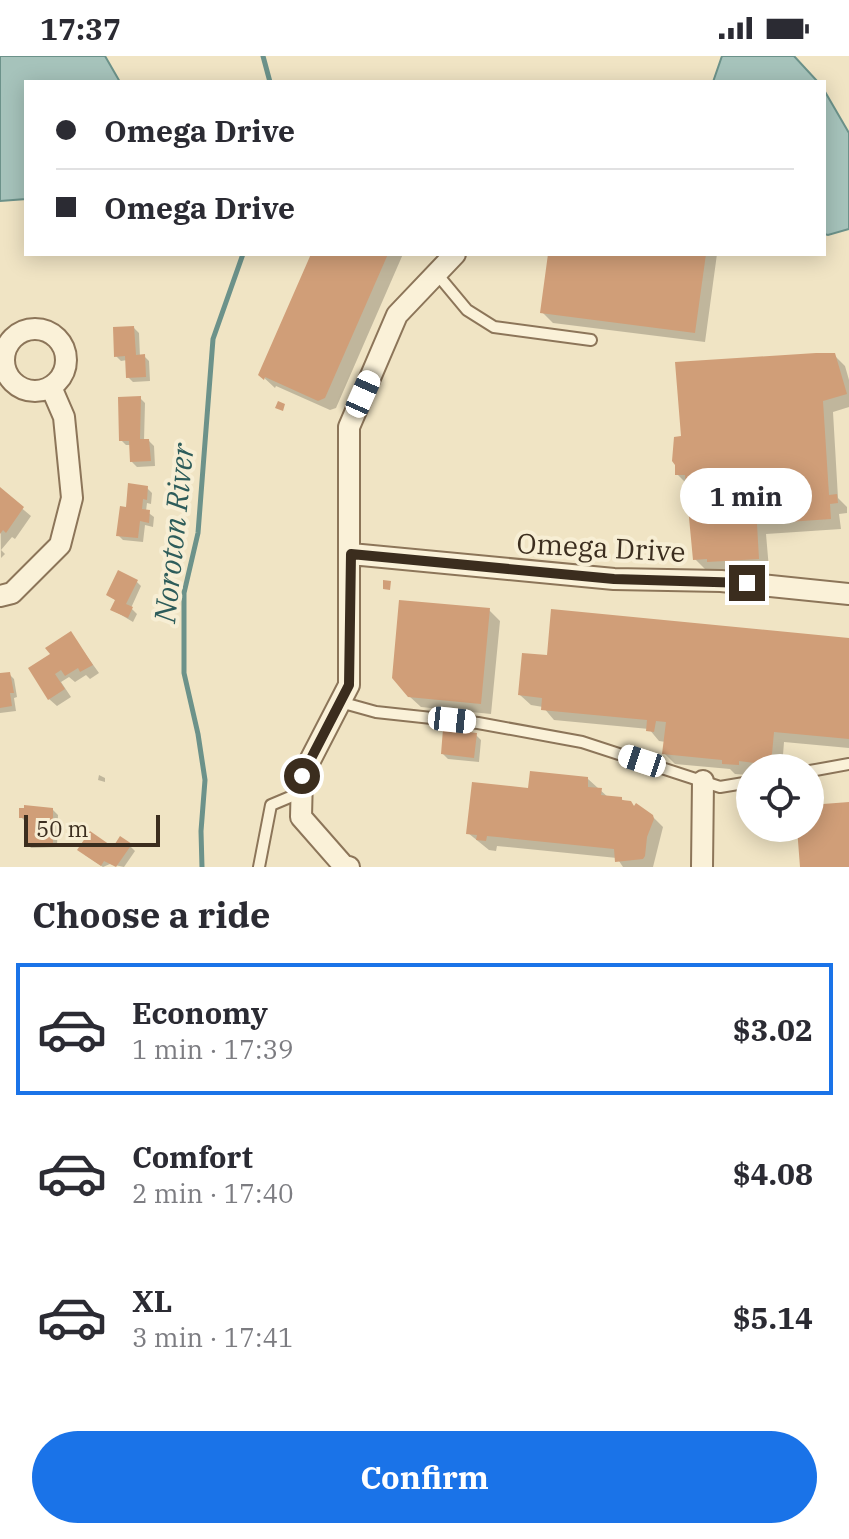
<!DOCTYPE html>
<meta charset="utf-8">
<style>
body{margin:0;font-family:"IBM Plex Serif",serif;background:#f7f7f7;color:#2b2b33;height:100vh;display:flex;flex-direction:column;font-size:30px;white-space:nowrap}
*{box-sizing:border-box;margin:0}
p{font-size:26px;color:#7c7c81}
.icon{flex:none;width:44px;height:44px;fill:none;stroke:currentColor;stroke-width:2;stroke-linecap:round;stroke-linejoin:round}
.map{position:relative;height:811px;overflow:hidden}
.panel{display:flex;flex-direction:column;background:#fff;flex:1}
.panel>*{flex:none}
.banner{position:absolute;left:24px;top:24px;width:802px;height:176px;border-radius:0px;box-shadow:0 4px 20px #0003;display:grid;align-content:center;height:176px;padding:0 32px;background:#fff}
.fabs{position:absolute;left:736px;top:698px;display:grid;gap:16px}
.fabs a{display:grid;place-items:center;width:88px;height:88px;border-radius:50%;background:#fff;box-shadow:0 4px 20px #0003;font-size:40px}
.scale{position:absolute;left:24px;bottom:20px;width:136px;box-sizing:border-box;padding-left:8px;border:4px solid #3b2d1e;border-top:0;font-size:22px;line-height:28px;white-space:nowrap;color:#3b2d1e;-webkit-text-stroke:6px #f7eed4;paint-order:stroke}
.end{position:absolute;width:36px;height:36px;margin:-18px;border:10px solid #3b2d1e;background:#fff;box-shadow:0 0 0 4px #fff}
.from{border-radius:50%}
.bubble{position:absolute;height:56px;border-radius:28px;background:#fff;box-shadow:0 4px 20px #0003;font-size:26px;font-weight:800;line-height:56px;text-align:center}
.car{position:absolute;width:24px;height:48px;margin:-24px -12px;border-radius:10px;box-shadow:0 0 6px 2px #0007;background:linear-gradient(#fff 24%,#345 0 40%,#fff 0 76%,#345 0 86%,#fff 0)}
.banner b{display:flex;align-items:center;gap:28px;height:76px;font-size:30px}
.banner b+b{border-top:2px solid #e1e1e2}
.banner i{width:20px;height:20px;background:#2b2b33}
ul{padding:0;list-style:none}
li{display:flex;align-items:center;gap:24px;height:132px;margin:0 16px 12px;padding:0 16px;border:4px solid transparent;border-radius:0px}
li div{flex:1}
li b{display:block;font-size:30px}
li em{font-style:normal;font-weight:800}
li.current{border-color:#1a73e8}
li>.icon{width:72px;height:72px;stroke-width:1.5}
h2{padding:0 32px;font-size:36px;line-height:96px}
.action{display:flex;gap:16px;margin-top:auto;padding:16px 32px}
.action a{flex:1;height:92px;border-radius:48px;background:#1a73e8;color:#fff;font-size:32px;font-weight:800;line-height:92px;text-align:center}
.status{display:flex;justify-content:space-between;align-items:center;height:56px;padding:0 40px;background:#fff;direction:ltr}
.status svg{height:22px;fill:currentColor}
.map>svg:first-child{display:block}
</style>
<div class="status"><b>17:37</b><svg viewBox="0 0 49 12"><path d="M0 12V9h3v3zM5 12V6h3v6zM10 12V3h3v9zM15 12V0h3v12zM26 1h20v11H26zM47 4h2v5h-2z"/></svg></div>
<div class="map">
<svg width="849" height="811" viewBox="0 0 849 811">
<rect width="100%" height="100%" fill="#f0e4c4"/>
<path fill="#a6c3bb" stroke="#6c928a" stroke-width="2" d="M0,0H105L120,26H26V143L0,145Z
M722,0H794L818,26H713Z
M824,34L849,77V173L828,179L824,178Z"/>
<path fill="#0003" d="M313,198H403L336,352L330,354L276,330L275,332L260,318Z
M550,198H717L705,286L553,267L542,256Z
M134,272L139,277L140,301L144,300L149,305L150,325L133,326L128,321L127,304L121,305L116,300Z
M834,299L845,310L849,324V351L833,356L838,442L847,451V457L839,458L841,473L766,478L769,513L720,516L717,513L706,514L695,503L688,429L677,418L684,382Z
M140,342L145,347L144,385H149L154,390L155,410L137,411L132,406V389H126L121,384Z
M147,432L152,437L151,448L147,447L146,455L154,461L153,471L145,469L143,486L123,484L118,479L128,453Z
M0,434L31,460L15,483L12,481L1,494L5,498L1,502Z
M136,525L141,530L131,552L137,558L133,566L113,554L117,545L108,539Z
M489,554L500,565L491,658L421,651L409,640Z
M71,578L99,617L90,623L86,619L75,626L69,621L61,626L71,641L57,650L49,643L52,599Z
M849,584V692L784,686L782,712H750L749,719L735,718L730,713L675,708L664,697L666,686L659,685L649,673L554,664L543,651L531,649L520,639L549,601Z
M9,618L14,623L17,641L14,642L16,655L0,657V619Z
M476,679L481,684L479,706L448,703L443,698Z
M99,719L105,722V726L98,724Z
M588,723L609,742L621,743L652,760L663,771L653,811H623L617,802L497,790L496,795L489,794L468,777L530,734Z
M53,754L58,759L57,791L31,792L26,786V766L21,761Z
M130,790L135,795L124,811L110,808L103,811L85,799Z"/>
<g fill="none" stroke-linecap="round" stroke-linejoin="round">
<path stroke="#6c928a" stroke-width="5" d="M263,0L270,26
M202,811L201,775L205,724L198,678L184,617V537L198,477L213,283L243,198"/>
</g>
<path fill="#d09e78" d="M311,198H388L325,342L318,345L265,321L264,324L258,319Z
M548,198H706L695,277L540,257Z
M134,270L136,299L145,298L146,321L126,322L125,300L114,301L113,271Z
M816,297H835L847,338L823,345L829,439L837,438L838,447L830,448L831,463L757,468L759,503L707,506V503L693,504L685,419H675V409L672,405L674,381L681,380L675,306Z
M141,340L140,383H149L151,405L130,406L129,385H119L118,341Z
M278,345L285,348L283,355L275,352Z
M128,427L148,430L147,444L143,443L142,453L150,454L149,467L140,465L138,482L116,480L120,450L126,451Z
M0,431L24,451L6,477L3,474L0,478Z
M118,514L138,524L126,548L133,551L128,562L110,554L115,544L106,539Z
M383,524L391,525L390,534L383,533Z
M399,544L490,552L481,648L408,641L392,622Z
M551,553L849,582V683L774,676L771,709L739,705V709L722,708V704L662,698L666,666L656,665L654,676L646,675L647,664L541,654L542,642L518,639L522,597L547,599Z
M71,575L93,609L80,616L78,612L65,620L61,614L55,618L65,633L48,644L28,612L50,598L45,592Z
M10,616L14,637H10L12,650L0,652V617Z
M443,673L477,677L474,702L441,698Z
M530,715L588,721V731L602,732L601,739L622,741V744L631,745L634,750L636,747L653,759L654,763L647,781L645,800L643,803L615,806L614,793L487,780L486,785L476,784L477,779L466,778L472,726L528,732Z
M849,746V811H800L797,772H810V749Z
M24,749L53,752V787H24V762H19V752H24Z
M90,775L113,791L120,780L132,788L116,811L104,805L101,810L77,794Z"/>
<g fill="none" stroke-linecap="round" stroke-linejoin="round">
<g stroke="#8c7559" stroke-width="14">
<path id="lane" d="M437,218L467,254L494,271L591,284
M340,646L376,656L478,667L582,686L720,731L750,726
M810,715L849,708
M259,811L271,749L302,736"/>
</g>
<g stroke="#8c7559" stroke-width="24">
<path id="street" d="M4 304a31 31 0 1 1 62 0a31 31 0 1 1-62 0Z
M351,498L614,523L721,525L849,538
M0,540L12,537L60,489L72,442L64,361L51,331
M349,811L344,810L301,761L302,720L349,629V371L397,259L455,198
M702,811L703,725"/>
</g>
<use href="#lane" stroke="#faf1d8" stroke-width="10"/>
<use href="#street" stroke="#faf1d8" stroke-width="20"/>
</g>
<g fill="none" stroke-linecap="round" stroke-linejoin="round">
<path stroke="#3b2d1e" stroke-width="10" d="M302,720L349,629L351,498L614,523L747,527"/>
</g>
<g text-anchor="middle" dominant-baseline="central" stroke-width="8" stroke-linejoin="round" paint-order="stroke">
<g font-size="28" fill="#3b2d1e" stroke="#f7eed4">
<text transform="translate(601 491) rotate(3)">Omega Drive</text>
</g>
<g font-size="30" font-style="italic" fill="#2d5c5a" stroke="#f7eed4">
<text transform="translate(173 477) rotate(-84)">Noroton River</text>
</g>
</g>
</svg>
<div class="fabs">
<a><svg class="icon" aria-label="locate" viewBox="0 0 24 24"><circle cx="12" cy="12" r="6"/><path d="M12 2v4M12 18v4M2 12h4M18 12h4"/></svg></a>
</div>
<div class="scale">50 m</div>
<i class="end from" style="left:302px;top:720px"></i>
<i class="end" style="left:747px;top:527px"></i>
<div class="bubble" style="left:680px;top:412px;width:132px">1 min</div>
<i class="car" style="left:363px;top:338px;rotate:24deg"></i>
<i class="car" style="left:452px;top:664px;rotate:96deg"></i>
<i class="car" style="left:642px;top:705px;rotate:288deg"></i>
<div class="banner">
<b><i class="from"></i>Omega Drive</b>
<b><i></i>Omega Drive</b>
</div>
</div>
<section class="panel">
<h2>Choose a ride</h2>
<ul>
<li class="current"><svg class="icon" aria-label="car" viewBox="0 0 24 24"><path d="M5 17H2v-5l4-1 3-4h7l3 4 3 1v5h-3M9 17h6M6 11h13"/><circle cx="7" cy="17" r="2"/><circle cx="17" cy="17" r="2"/></svg><div><b>Economy</b><p>1 min · 17:39</p></div><em>$3.02</em></li>
<li><svg class="icon" aria-label="car" viewBox="0 0 24 24"><path d="M5 17H2v-5l4-1 3-4h7l3 4 3 1v5h-3M9 17h6M6 11h13"/><circle cx="7" cy="17" r="2"/><circle cx="17" cy="17" r="2"/></svg><div><b>Comfort</b><p>2 min · 17:40</p></div><em>$4.08</em></li>
<li><svg class="icon" aria-label="car" viewBox="0 0 24 24"><path d="M5 17H2v-5l4-1 3-4h7l3 4 3 1v5h-3M9 17h6M6 11h13"/><circle cx="7" cy="17" r="2"/><circle cx="17" cy="17" r="2"/></svg><div><b>XL</b><p>3 min · 17:41</p></div><em>$5.14</em></li>
</ul>
<div class="action"><a>Confirm</a></div>
</section>
